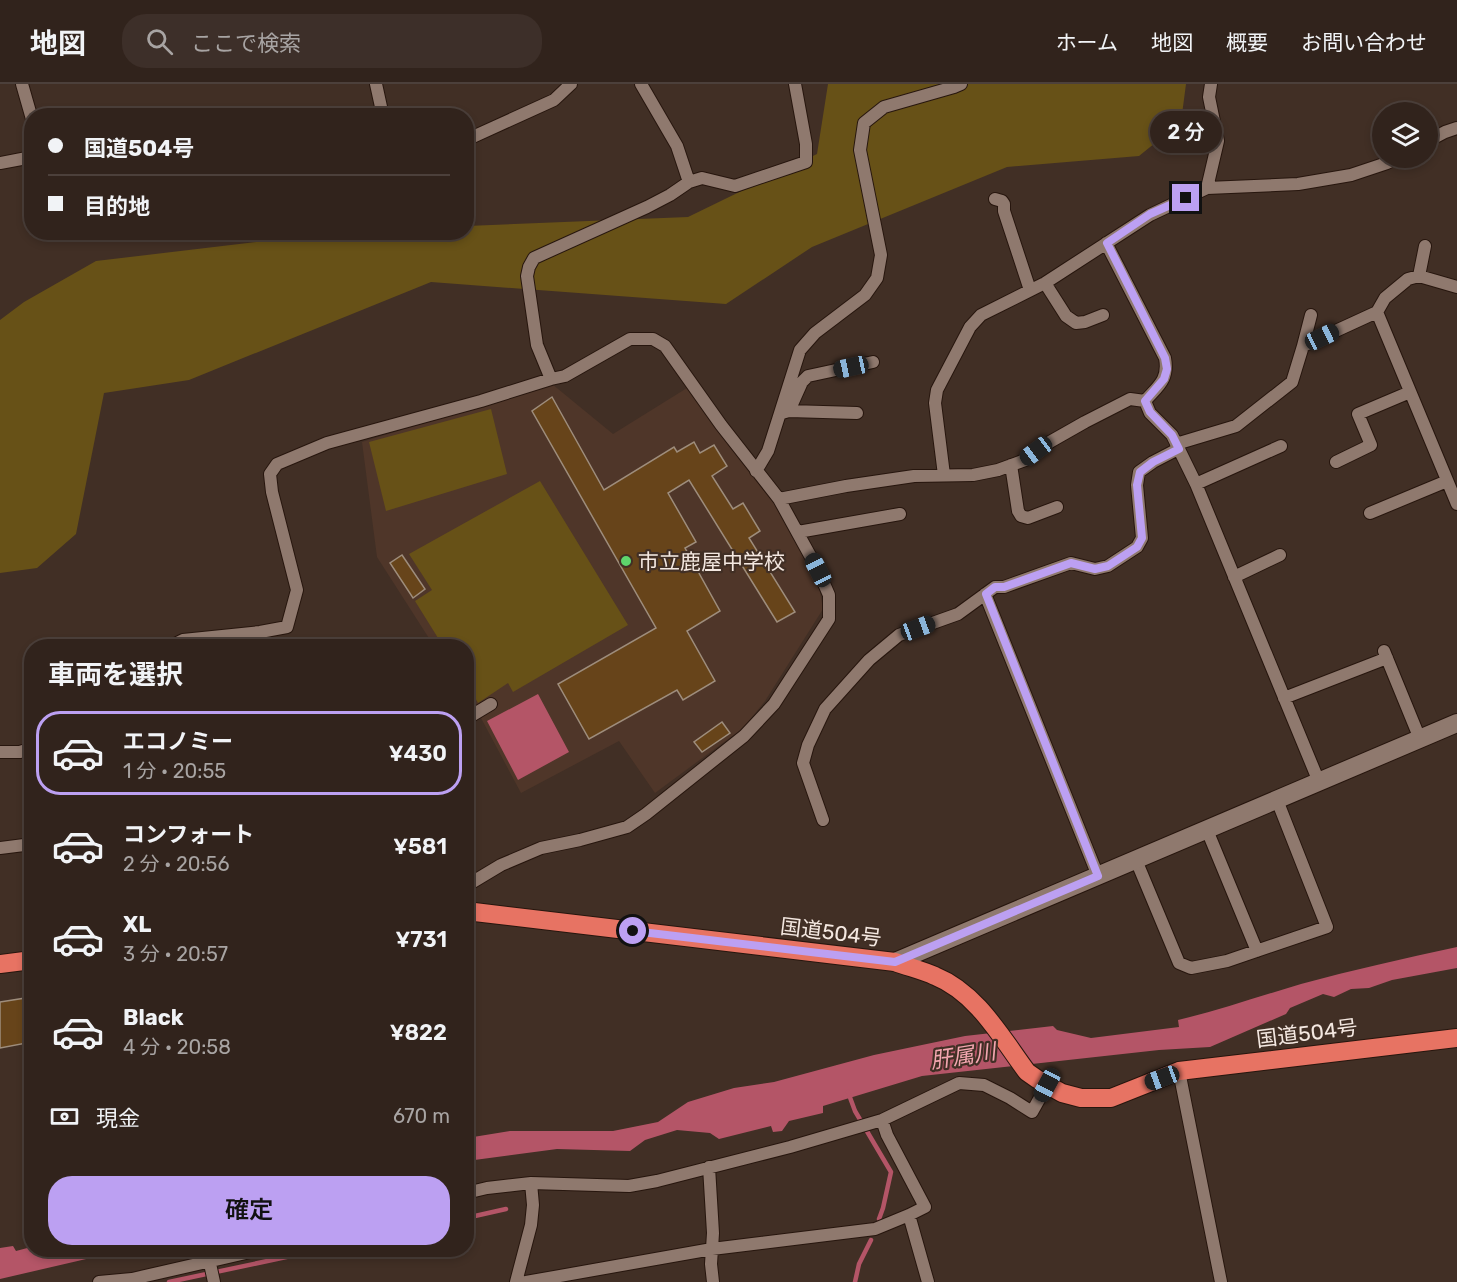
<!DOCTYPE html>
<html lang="ja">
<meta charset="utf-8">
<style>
body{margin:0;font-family:Rubik,"Noto Sans JP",sans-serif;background:#3d2f29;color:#f1f3f6;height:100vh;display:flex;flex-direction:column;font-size:22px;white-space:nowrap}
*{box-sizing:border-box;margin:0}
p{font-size:20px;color:#a8a4a3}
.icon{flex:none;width:33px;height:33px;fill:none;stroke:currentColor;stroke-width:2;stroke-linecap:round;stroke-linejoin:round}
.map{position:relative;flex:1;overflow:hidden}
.panel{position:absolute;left:24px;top:555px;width:450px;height:618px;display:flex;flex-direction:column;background:#31231c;border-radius:24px;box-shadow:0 3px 9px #0003,0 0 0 2px #4c403b}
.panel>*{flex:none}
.banner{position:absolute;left:24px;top:24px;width:450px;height:132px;border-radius:24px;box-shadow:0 3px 9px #0003,0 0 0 2px #4c403b;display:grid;align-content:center;height:132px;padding:0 24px;background:#31231c}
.controls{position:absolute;left:1372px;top:18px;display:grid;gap:12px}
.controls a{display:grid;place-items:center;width:66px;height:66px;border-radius:50%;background:#31231c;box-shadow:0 3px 9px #0003,0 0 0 2px #4c403b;font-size:30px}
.end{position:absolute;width:27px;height:27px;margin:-14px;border:8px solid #bca0f2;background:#111;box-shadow:0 0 0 3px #111}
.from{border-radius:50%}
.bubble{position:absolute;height:42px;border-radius:21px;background:#31231c;box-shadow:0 3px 9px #0003,0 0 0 2px #4c403b;font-size:20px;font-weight:600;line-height:42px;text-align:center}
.car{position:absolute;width:18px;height:36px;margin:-18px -9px;border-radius:8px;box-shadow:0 0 4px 2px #0007;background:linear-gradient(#222 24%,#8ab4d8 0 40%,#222 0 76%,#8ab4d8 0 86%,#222 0)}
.banner b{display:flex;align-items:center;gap:21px;height:57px;font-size:22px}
.banner b+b{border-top:2px solid #4c403b}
.banner i{width:15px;height:15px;background:#f1f3f6}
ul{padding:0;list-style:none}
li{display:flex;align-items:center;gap:18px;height:84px;margin:0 12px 9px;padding:0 12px;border:3px solid transparent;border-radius:24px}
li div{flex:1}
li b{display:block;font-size:22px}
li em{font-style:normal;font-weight:600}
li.current{border-color:#bca0f2}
li>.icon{width:54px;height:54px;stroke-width:1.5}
h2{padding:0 24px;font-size:27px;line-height:72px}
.pay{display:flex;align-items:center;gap:15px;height:66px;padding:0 24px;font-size:22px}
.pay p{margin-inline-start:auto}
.cta{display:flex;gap:12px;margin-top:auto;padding:12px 24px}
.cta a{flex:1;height:69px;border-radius:24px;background:#bca0f2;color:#111;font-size:24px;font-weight:600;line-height:69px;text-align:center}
header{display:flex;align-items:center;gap:36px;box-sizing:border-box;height:84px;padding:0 30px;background:#31231c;border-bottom:2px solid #4c403b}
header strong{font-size:28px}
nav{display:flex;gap:33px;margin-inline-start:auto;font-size:21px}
.search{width:420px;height:54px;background:#3d2f29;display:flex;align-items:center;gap:15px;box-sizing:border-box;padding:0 21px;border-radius:24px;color:#a8a4a3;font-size:22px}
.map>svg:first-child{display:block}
</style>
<header>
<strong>地図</strong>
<div class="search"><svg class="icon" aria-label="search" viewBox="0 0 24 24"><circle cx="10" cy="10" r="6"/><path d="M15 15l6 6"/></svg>ここで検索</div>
<nav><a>ホーム</a><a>地図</a><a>概要</a><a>お問い合わせ</a></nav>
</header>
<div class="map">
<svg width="1457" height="1198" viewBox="0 0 1457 1198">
<rect width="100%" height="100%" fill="#412f25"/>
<path fill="#4f3629" d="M552,300L613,350L687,304L775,421L818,497L823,525L765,617L743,644L655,709L619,657L521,709L481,634L467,612L466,562H434L377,473L362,358Z"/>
<path fill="#675117" d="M828,0H1186L1181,38L1139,72L1007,83L812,163L726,220L431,198L189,296L104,309L76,450L37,484L0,489V236L24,218L96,177L333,149L466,148L467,142L688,133L817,70Z
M491,325L507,390L386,427L369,358Z
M540,397L628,541L513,608L508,599L478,619L467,600L466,562H443L415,517L432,506L409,470Z"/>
<path fill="#b45567" d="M538,610L569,668L518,696L487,637Z
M1457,863V884L1392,896L1369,904L1351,905L1334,913L1323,910L1290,924L1286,930L1210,963L1159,966L922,992L823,1022V1029L789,1037L782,1047L773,1048L771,1042L719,1055L710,1049L677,1046L645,1056L630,1067L557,1065L467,1077V1054L510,1047H613L658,1038L688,1018L734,1004L774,998L874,971L965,952L1053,942L1057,946L1091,954L1179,943L1178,936C1220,926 1260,912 1301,900C1353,886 1405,874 1457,863Z
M13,1162L16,1167L31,1163L32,1166H125L0,1195V1164Z"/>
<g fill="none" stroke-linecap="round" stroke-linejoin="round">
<path stroke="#b45567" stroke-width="4.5" d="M848,1008L855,1027L891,1088L883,1124L879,1135
M466,1134L506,1125
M169,1198L319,1166
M855,1198L859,1180L871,1156"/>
</g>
<path fill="#67441a" stroke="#9e8d7c" stroke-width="1.5" d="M552,313L604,406L674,363L677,368L694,358L700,369L714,361L727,382L712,392L733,425L743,419L760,447L749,454L795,528L777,538L689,396L668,409L696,458L685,464L720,527L687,547L715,597L683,616L677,606L589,655L558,600L656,544L532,327Z
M402,471L425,505L413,514L390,479Z
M722,638L730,649L702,668L694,658Z
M32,913V958L0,964V918Z"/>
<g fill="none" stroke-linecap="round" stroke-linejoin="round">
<g stroke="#27160e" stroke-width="14">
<path id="street" d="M22,0L32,35
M376,0L383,32
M641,0L677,62L689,98
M466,56L554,16L571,0
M1428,57L1445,48L1457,44
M0,79L32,73
M1207,104L1218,57L1209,13L1211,0
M995,115L1002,117L1004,120V127L1030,206
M1106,159L1165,274C1169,296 1158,302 1145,317
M1419,192L1425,162
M1045,199L1066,232L1076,239L1085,238L1103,231
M1377,228L1385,214L1408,195L1419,192L1457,203
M1303,262L1311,231
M551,295L537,261L527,192L529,183L534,174L647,123L670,111L689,98L702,94L735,102L806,78V60L795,0
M1145,317L1150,329L1172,351L1196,400L1319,698
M789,327L857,329
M782,329L789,327L802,298L808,292L873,278
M1176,360L1236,342L1292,298L1303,262L1377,228L1457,420
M1336,378L1371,361L1358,330L1410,308
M1011,381L1018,427L1021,432L1028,434L1057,423
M756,387L768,367L800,266L815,249L865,211L877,194L881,171L860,66L864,39L884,23L954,3L961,0
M944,391L935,319L937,306L970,243L981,231L1045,199L1150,131L1207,104L1298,100L1351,91L1387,79L1398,74
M1196,400L1281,362
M779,415L846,402L914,392L973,391L998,386L1025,376L1048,359L1085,338L1130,315L1145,317
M1370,429L1447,397
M798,448L900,430
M1234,493L1280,471
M985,510L1098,792
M171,562L183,556L260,548L287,543L297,506L272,408L270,390L277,380L327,359L481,317L551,295L565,292L630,255H653L665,262L721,341L779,415L818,486L829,511V535L774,620L744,652L646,730L627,743L580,756L541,764L501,781L466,802
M1384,567L1420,655
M1284,614L1387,574
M466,635L491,620
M0,668H20L32,664
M823,736L803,679L808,661L825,625L869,576L899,551L958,530L995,503H1004L1071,479L1095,485L1108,482L1137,463L1142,454L1137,401L1139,388L1153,378L1178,365
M1207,746L1257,867
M0,764L32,760
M1136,776L1179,879L1191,884L1227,877L1327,843L1277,716
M1179,987L1221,1198
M709,1083L713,1149L711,1180L713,1198
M466,1109L487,1104L531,1099L629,1102L657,1097L790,1063L882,1036L959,999L984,1001L1010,1014L1032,1028L1047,1001
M909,1131L928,1198
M207,1166L214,1198
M99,1198L132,1195L259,1166
M516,1198L531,1141L533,1121L531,1099
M526,1198L712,1165L875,1145L909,1131L925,1123L887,1051L882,1036"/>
</g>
<g stroke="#27160e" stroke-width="20">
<path id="secondary" d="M895,878L1457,639"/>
</g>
<g stroke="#27160e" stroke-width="20">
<path id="highway" d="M466,827L895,878C908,883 922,886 935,892C977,909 1001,953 1027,988L1037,995L1062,1009L1081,1014H1111L1179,987L1457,954
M0,880L32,876"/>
</g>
<use href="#street" stroke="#8f796e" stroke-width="12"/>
<use href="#secondary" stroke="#8f796e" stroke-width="18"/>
<use href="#highway" stroke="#e77363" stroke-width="18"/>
</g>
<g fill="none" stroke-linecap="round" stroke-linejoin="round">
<path stroke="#bca0f2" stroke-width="8" d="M633,847L895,878L1098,792L986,510L995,503H1004L1071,479L1095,485L1108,482L1137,463L1142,454L1137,401L1140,388L1153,378L1179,365L1172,351L1150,328L1145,317L1164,295L1167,285L1165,274L1107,159L1150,130L1186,114"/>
</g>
<circle fill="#5ed56c" stroke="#412f25" stroke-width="2" cx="626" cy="477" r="6"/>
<g text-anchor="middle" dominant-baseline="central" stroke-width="4.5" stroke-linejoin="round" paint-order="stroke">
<g font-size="21" fill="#f4e8e1" stroke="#412f25" text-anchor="start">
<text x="638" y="477">市立鹿屋中学校</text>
</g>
<g font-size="21" fill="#f4e8e1" stroke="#412f25">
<text transform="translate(831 848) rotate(7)">国道504号</text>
<text transform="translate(1307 949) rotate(-7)">国道504号</text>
</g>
<g font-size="22" font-style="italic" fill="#f3a6b0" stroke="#412f25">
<text transform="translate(963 972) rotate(-9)">肝属川</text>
</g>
</g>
</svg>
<div class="controls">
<a><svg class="icon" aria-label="layers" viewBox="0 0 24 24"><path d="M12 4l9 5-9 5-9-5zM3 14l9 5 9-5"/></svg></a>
</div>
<i class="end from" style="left:633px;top:847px"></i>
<i class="end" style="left:1186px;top:114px"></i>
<div class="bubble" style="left:1150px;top:27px;width:72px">2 分</div>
<i class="car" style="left:1322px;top:253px;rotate:65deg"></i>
<i class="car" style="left:851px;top:283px;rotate:258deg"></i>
<i class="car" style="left:1036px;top:367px;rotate:233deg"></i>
<i class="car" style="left:818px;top:486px;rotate:333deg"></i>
<i class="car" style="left:918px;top:544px;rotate:70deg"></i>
<i class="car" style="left:1162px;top:994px;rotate:250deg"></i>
<i class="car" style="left:1047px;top:1001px;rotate:208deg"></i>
<div class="banner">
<b><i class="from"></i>国道504号</b>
<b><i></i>目的地</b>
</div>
<section class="panel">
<h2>車両を選択</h2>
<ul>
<li class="current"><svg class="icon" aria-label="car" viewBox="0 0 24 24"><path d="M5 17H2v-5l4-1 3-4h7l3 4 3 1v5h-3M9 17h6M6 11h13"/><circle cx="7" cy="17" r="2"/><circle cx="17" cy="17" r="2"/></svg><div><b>エコノミー</b><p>1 分 · 20:55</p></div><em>¥430</em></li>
<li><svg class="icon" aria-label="car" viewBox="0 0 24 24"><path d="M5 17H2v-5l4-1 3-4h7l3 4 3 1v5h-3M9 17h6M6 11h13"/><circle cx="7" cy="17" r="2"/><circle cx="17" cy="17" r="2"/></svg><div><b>コンフォート</b><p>2 分 · 20:56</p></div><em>¥581</em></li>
<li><svg class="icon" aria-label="car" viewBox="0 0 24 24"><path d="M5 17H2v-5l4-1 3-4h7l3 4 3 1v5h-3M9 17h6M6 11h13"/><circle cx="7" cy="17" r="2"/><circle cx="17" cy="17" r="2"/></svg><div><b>XL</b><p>3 分 · 20:57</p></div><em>¥731</em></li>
<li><svg class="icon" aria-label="car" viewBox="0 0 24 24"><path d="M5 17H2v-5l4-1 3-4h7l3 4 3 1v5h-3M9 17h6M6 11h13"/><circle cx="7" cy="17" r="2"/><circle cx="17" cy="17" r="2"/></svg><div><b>Black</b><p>4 分 · 20:58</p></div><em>¥822</em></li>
</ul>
<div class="pay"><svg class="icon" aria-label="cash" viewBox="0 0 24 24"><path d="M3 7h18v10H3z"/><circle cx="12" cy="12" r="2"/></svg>現金<p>670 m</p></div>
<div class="cta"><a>確定</a></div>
</section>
</div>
